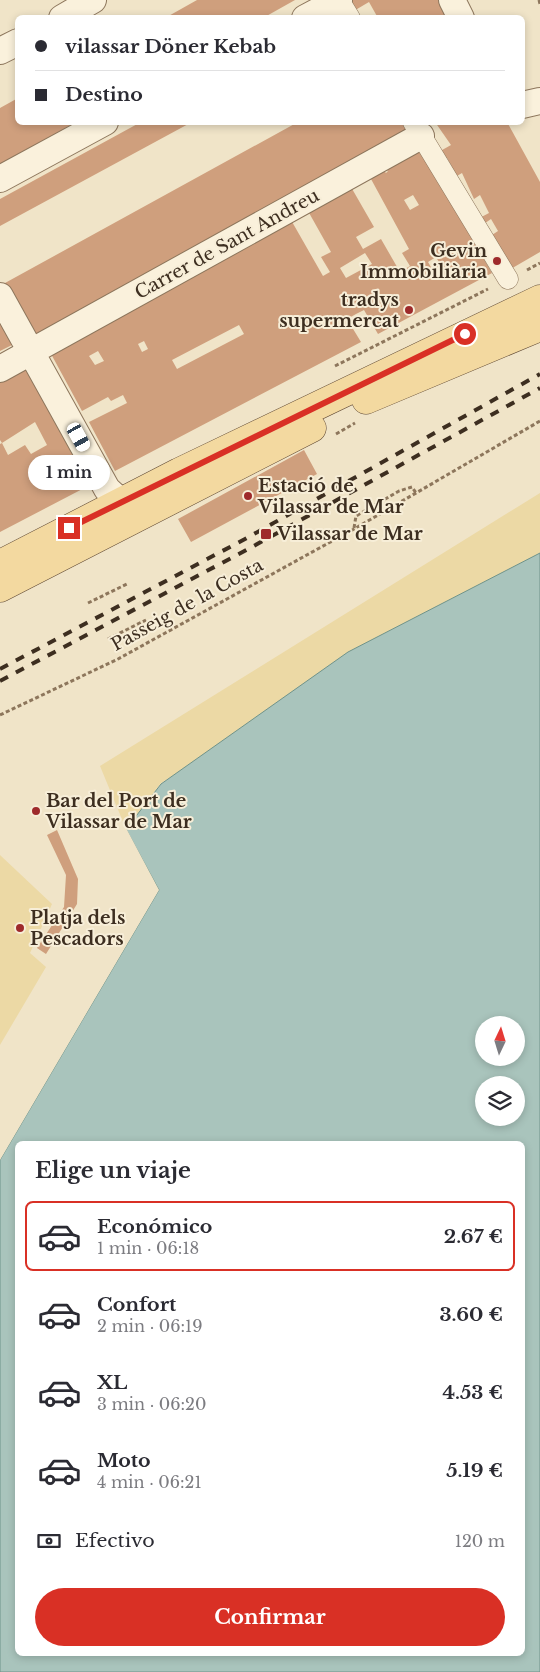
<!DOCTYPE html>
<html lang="es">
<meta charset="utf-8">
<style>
body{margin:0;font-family:"Libre Baskerville",serif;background:#f7f7f7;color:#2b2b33;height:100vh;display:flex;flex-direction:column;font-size:19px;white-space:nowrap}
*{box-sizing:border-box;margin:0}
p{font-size:16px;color:#7c7c81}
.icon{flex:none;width:28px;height:28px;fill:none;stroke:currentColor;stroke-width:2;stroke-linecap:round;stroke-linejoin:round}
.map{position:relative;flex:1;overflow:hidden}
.details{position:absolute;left:15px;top:1141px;width:510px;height:515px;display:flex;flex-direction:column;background:#fff;border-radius:8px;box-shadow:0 2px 8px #0003}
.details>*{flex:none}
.hud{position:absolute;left:15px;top:15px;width:510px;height:110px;border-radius:8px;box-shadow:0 2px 8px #0003;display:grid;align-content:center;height:110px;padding:0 20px;background:#fff}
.needle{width:32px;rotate:4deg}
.buttons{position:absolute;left:475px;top:1016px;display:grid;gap:10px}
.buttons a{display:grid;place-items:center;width:50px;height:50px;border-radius:50%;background:#fff;box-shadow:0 2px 8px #0003;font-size:25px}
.end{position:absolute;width:22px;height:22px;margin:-11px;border:6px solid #d93025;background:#fff;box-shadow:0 0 0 2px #fff}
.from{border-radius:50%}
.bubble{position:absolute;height:35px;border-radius:18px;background:#fff;box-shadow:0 2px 8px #0003;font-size:16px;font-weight:700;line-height:35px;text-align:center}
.car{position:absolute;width:15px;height:30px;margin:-15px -8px;border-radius:6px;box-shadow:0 0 4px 1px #0007;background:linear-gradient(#fff 24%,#345 0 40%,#fff 0 76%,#345 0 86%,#fff 0)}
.hud b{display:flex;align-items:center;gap:18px;height:48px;font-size:19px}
.hud b+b{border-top:1px solid #e1e1e2}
.hud i{width:12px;height:12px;background:#2b2b33}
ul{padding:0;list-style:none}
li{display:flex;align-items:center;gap:15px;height:70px;margin:0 10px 8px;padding:0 10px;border:2px solid transparent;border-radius:8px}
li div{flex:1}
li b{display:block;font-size:19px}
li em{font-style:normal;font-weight:700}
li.selected{border-color:#d93025}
li>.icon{width:45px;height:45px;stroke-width:1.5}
h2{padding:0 20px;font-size:22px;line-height:60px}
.pay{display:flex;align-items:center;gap:12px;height:55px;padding:0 20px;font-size:19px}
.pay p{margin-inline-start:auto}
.button{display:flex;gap:10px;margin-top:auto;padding:10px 20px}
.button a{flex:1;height:58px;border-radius:30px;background:#d93025;color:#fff;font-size:20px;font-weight:700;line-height:58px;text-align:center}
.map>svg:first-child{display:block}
</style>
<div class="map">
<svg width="540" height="1672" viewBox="0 0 540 1672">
<rect width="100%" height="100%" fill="#f0e4c8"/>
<path fill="#ecd9a5" d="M540,493V553L503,573L161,783L126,829L100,766Z
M0,855L52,904L30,953L46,967L0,1045Z"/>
<path fill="#a9c4bc" stroke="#6f938a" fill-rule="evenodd" d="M540,553V1672H0V1160L159,890L126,829L161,784L348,652ZM484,1025H516V1058H484ZM484,1085H516V1118H484ZM18,1144H522V1654H18Z"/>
<path fill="#f0e4c8" d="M125,826L159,890L0,1160V1155L156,890L124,830Z"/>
<path fill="#cf9f7d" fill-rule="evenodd" d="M197,0H295L263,18H165Z
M350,0H438L447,18H378L369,2L352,12Z
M18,98V122H76L0,165V108Z
M141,122H192L0,226V199Z
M298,122H407L411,128L35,337L5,283Z
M435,122H507L540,182V252L509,270L492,235L498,231L491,219L478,228L474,221L489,213L480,195L474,199L462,173L450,180L445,171L452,167L447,158L439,162L435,154L451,145Z
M420,148L492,273L378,334L364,310L356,314L347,319L361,342L115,471L89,422L127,403L123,395L111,401L108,397L82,411L50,352L291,220L323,276L330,272L321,257L331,252L308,211L351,187L374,227L356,237L363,249L381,239L400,272L410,266L402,253L409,249L371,179L384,171L386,173L388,171L385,168ZM413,195L419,205L410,210L404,200ZM365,253L372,264L346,278L340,268ZM436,257L440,264L432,269L428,262ZM239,325L244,334L177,369L172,360ZM144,341L148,349L142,352L138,344ZM98,351L104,361L95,365L89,356Z
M0,315L16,343L0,351Z
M28,365L92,484L0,532V444L2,443L8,455L25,445L31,454L47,445L35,422L2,443L0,440V380Z
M304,450L317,474L191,542L178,519Z
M57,830L78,879L77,904L46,954L37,948L64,907L66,875L47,835Z"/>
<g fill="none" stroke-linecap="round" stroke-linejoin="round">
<g stroke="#8d765c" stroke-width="21">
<path id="pedestrian" d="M339,0L350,18
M413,122L508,279"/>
</g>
<g stroke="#8d765c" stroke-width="28">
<path id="minor" d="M452,0L461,18
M62,18L93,0
M305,18L339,0
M0,51L18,42
M522,105L540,101
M0,179L105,122
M0,296L107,489L120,501
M0,369L421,136"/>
</g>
<g stroke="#5b4430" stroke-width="29">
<path id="primary" d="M366,400L540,327
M0,564L179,472L540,299
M0,588L312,428"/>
</g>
<path stroke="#8d765c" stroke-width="3" stroke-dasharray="4 2.5" stroke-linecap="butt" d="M539,0L540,4
M527,270L540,263
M335,366L488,289
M336,434L355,423
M354,528L356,516L399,491L412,487L416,493
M88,603L127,584
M108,639L146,620
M0,715L118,659L354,529L540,421"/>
<use href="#pedestrian" stroke="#faf1dc" stroke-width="20"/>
<use href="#minor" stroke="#faf1dc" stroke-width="26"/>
<use href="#primary" stroke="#f3d9a0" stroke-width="28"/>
<path stroke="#3d2e20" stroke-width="4" stroke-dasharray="9 9" stroke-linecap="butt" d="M0,669L245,539L540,374
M0,681L250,548L540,388"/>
</g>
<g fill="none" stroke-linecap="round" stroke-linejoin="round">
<path stroke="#d93025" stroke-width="6" d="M69,528L465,334"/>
</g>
<g fill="#9e2a2b" stroke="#f7eed8" stroke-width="2">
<circle cx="497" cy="261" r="5"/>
<circle cx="409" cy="310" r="5"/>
<circle cx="248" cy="496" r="5"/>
<rect x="260" y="528" width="12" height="12" rx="2.5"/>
<circle cx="36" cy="811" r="5"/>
<circle cx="20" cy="928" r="5"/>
</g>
<g text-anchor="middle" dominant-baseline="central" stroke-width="4" stroke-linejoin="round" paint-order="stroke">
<g font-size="18" fill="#3d2e20" stroke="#f7eed8">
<text transform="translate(227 244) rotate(-29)">Carrer de Sant Andreu</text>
<text transform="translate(187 605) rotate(-29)">Passeig de la Costa</text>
</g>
<g font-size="18" font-weight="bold" fill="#3d2e20" stroke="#f7eed8" text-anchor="start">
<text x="487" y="251" text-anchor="end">Gevin<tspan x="487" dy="21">Immobiliària</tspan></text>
<text x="399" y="300" text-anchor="end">tradys<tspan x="399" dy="21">supermercat</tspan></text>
<text x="258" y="486">Estació de<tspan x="258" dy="21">Vilassar de Mar</tspan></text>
<text x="277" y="534">Vilassar de Mar</text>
<text x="46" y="801">Bar del Port de<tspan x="46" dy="21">Vilassar de Mar</tspan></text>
<text x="30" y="918">Platja dels<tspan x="30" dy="21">Pescadors</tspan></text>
</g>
</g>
</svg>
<div class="buttons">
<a><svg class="needle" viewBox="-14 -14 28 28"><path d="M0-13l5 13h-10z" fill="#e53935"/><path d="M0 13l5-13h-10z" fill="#7c7c81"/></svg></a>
<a><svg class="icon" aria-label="layers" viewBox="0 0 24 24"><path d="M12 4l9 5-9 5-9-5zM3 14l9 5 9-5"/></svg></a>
</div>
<i class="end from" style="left:465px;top:334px"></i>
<i class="end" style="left:69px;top:528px"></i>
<div class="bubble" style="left:28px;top:455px;width:82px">1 min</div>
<i class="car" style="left:79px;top:437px;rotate:151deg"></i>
<div class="hud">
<b><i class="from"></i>vilassar Döner Kebab</b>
<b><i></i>Destino</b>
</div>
<section class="details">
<h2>Elige un viaje</h2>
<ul>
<li class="selected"><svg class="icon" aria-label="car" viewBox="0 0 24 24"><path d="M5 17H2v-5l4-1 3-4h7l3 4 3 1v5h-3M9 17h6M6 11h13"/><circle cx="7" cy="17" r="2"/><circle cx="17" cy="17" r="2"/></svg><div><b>Económico</b><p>1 min · 06:18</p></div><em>2.67 €</em></li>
<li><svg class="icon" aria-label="car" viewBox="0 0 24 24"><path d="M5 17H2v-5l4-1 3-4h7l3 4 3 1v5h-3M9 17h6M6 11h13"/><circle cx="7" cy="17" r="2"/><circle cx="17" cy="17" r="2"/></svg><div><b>Confort</b><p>2 min · 06:19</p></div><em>3.60 €</em></li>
<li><svg class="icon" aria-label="car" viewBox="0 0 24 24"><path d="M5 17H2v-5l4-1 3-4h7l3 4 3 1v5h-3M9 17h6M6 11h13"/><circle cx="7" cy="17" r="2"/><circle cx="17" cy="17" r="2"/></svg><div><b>XL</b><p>3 min · 06:20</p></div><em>4.53 €</em></li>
<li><svg class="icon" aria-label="car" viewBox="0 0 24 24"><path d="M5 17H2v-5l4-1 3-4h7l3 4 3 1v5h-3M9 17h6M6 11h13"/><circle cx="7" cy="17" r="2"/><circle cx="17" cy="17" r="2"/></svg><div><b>Moto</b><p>4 min · 06:21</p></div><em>5.19 €</em></li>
</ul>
<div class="pay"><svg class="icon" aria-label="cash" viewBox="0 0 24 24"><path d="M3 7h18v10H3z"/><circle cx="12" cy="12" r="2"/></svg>Efectivo<p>120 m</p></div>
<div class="button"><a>Confirmar</a></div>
</section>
</div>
